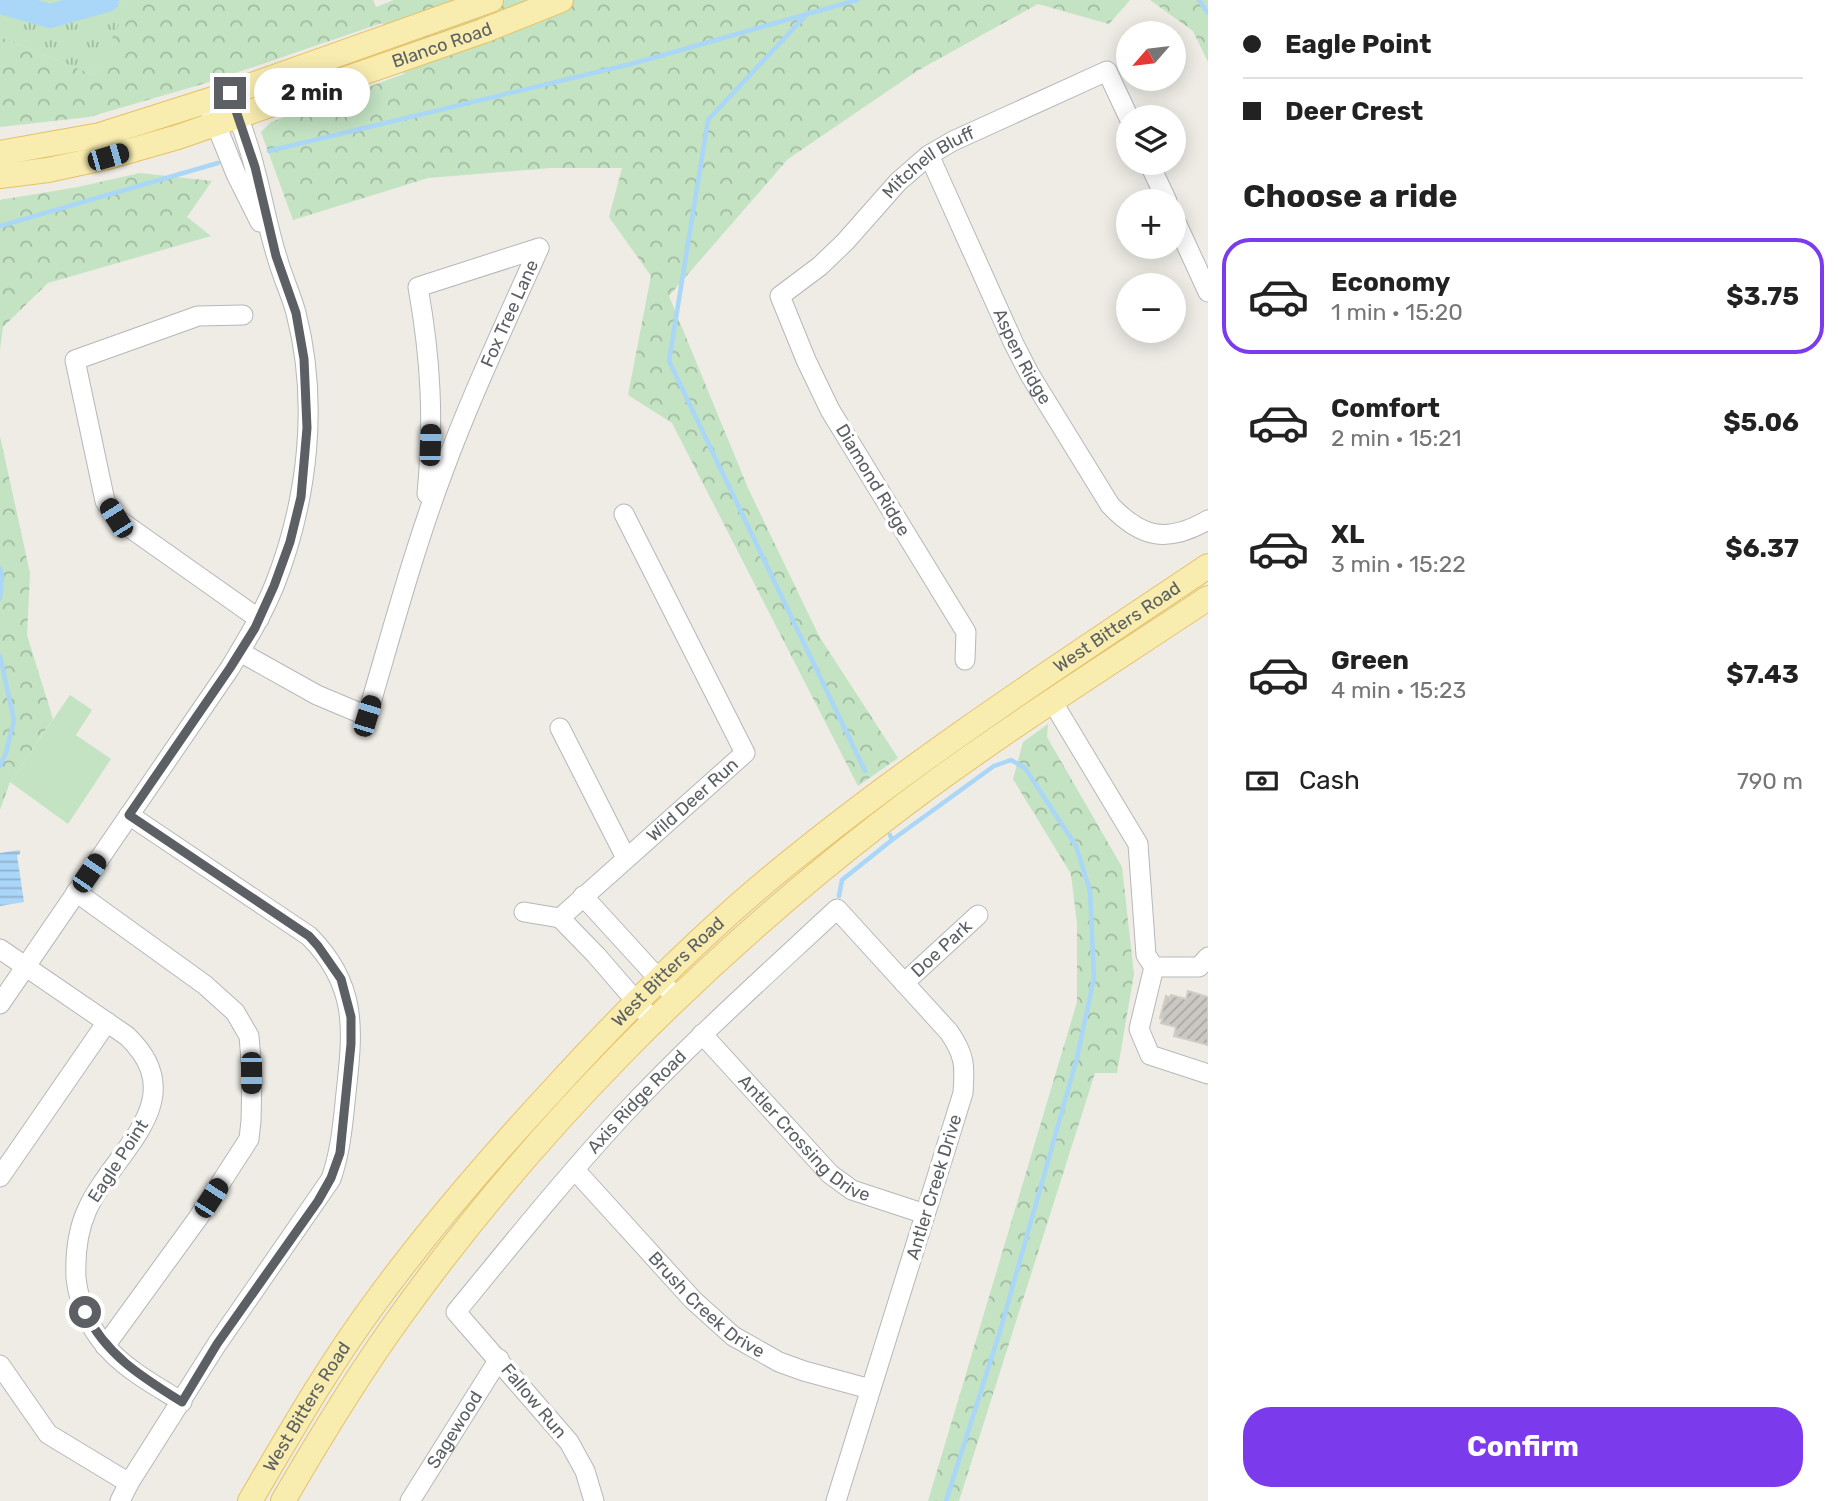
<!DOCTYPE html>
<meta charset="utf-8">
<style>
body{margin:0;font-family:Rubik,sans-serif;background:#f2f2f2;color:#222;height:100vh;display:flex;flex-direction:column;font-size:26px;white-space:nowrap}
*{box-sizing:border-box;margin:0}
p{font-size:23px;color:#767676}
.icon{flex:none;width:38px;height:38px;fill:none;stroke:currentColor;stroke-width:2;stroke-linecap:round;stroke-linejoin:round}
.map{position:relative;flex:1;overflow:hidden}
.details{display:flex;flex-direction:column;background:#fff;width:630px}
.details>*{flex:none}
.top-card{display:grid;align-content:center;height:154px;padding:0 35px;background:#fff}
.needle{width:46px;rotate:242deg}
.buttons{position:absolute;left:1116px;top:21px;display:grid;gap:14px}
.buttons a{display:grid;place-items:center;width:70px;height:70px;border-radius:50%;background:#fff;box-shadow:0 4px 18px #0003;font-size:35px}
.end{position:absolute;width:32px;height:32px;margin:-16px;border:9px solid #5c6064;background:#fff;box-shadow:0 0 0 4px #fff}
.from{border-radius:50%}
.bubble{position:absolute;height:49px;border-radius:24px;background:#fff;box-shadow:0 4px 18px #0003;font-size:23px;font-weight:700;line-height:49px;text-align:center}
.car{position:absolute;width:21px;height:42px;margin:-21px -10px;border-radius:9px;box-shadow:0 0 5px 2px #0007;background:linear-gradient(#222 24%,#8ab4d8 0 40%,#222 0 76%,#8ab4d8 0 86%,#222 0)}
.top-card b{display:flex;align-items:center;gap:24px;height:66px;font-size:26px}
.top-card b+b{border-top:2px solid #e0e0e0}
.top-card i{width:18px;height:18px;background:#222}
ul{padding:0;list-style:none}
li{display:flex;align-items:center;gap:21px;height:116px;margin:0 14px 10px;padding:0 21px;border:4px solid transparent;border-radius:28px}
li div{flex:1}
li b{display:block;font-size:26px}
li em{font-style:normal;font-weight:700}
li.selected{border-color:#7c3aed}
li>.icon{width:63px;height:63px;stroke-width:1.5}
h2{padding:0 35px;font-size:32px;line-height:84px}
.pay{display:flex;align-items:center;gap:18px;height:77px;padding:0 35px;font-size:26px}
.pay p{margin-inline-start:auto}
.cta{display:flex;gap:14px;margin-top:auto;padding:14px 35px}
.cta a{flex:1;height:80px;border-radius:28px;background:#7c3aed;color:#fff;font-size:28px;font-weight:700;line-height:80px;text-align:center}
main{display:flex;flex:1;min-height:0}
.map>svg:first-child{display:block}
</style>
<main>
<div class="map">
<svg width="1208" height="1501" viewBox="0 0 1208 1501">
<defs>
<pattern id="grass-tufts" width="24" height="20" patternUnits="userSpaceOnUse" patternTransform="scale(1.75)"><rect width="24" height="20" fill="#c3e3c3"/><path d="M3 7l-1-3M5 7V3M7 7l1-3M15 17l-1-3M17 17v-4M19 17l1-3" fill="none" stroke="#a2bba2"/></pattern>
<pattern id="forest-crowns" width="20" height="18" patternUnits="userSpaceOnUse" patternTransform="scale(1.75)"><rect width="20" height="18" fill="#c3e3c3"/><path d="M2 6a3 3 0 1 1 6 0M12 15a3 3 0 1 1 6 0" fill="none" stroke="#a2bba2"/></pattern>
<pattern id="water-rules" width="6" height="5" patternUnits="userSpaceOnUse" patternTransform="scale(1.75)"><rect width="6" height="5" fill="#aad6f8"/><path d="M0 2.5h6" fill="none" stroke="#8eb1cc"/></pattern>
<pattern id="building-hatch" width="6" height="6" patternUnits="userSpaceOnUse" patternTransform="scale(1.75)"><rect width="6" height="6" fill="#cbc8c4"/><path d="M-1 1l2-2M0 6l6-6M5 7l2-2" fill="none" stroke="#a8a6a3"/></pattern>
</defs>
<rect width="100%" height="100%" fill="#eeece5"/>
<path fill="url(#grass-tufts)" d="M0,0H31L48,5L129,7L93,75L0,37Z"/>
<path fill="url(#forest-crowns)" d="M31,0H373L376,7L394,0H1130L1109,24L1038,4L917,71L788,159L669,296L748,488L819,636L898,758L858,786L672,423L628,395L651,276L609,217L622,168H551L428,178L293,220L261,132L271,122L404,74L382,23L206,83L89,117L0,127V37L93,75L128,7L48,5Z
M1150,0H1208V62L1193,31Z
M140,173L212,181L187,217L211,236L48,283L3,327L0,350V200L78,187Z
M0,436L30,573L27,635L53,719L10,782L0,810Z
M1048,724L1047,737L1122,867L1134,974L1117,1073H1095L959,1501H928L1077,1002V924L1071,874L1013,779L1023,742Z"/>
<path fill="#c3e3c3" d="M70,695L92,710L76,735L111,759L68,824L10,782Z"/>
<path fill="url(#water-rules)" d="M20,850V854L17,855L24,902L0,906V853Z"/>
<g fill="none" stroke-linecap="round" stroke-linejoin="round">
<path stroke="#aad6f8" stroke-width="4.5" d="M1199,0L1208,13
M807,14L708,120L669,361L865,771
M269,151L635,63L857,0
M0,226L218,163
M0,568L2,577L0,598
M0,656L14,720L6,753L0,766
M890,835L892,840L994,766L1011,760L1025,768L1076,846L1090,891L1094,978L1077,1058L1001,1328L946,1501
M839,896L842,880L892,840"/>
<path stroke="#aad6f8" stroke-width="24" d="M0,2L50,16L107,0"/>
</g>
<path fill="url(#building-hatch)" stroke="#d2cdc3" stroke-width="2" d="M1188,991L1208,997V1045L1174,1036L1176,1027L1161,1023L1163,1019L1160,1018L1166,996L1170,998L1171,995L1186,999Z"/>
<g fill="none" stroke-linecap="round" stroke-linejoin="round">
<g stroke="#b5b7ba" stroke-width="21">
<g id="minor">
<path d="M211,112L236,174L260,222"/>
<path id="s1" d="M929,155L1014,344L1030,375L1110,505C1142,539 1168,543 1208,520"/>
<path d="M1149,163L1167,201"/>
<path d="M1174,218L1208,292"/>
<path d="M243,315L198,316L75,360L105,501L116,518L259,619"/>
<path d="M427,494C434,420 431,360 418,287L539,248"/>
<path id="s2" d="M240,652L317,695L367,716C391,635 413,552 443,472C471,396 506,322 539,248"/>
<path id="s3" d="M965,660L966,632L830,410L806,360L780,296L820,266L845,242L898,182L929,155L953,141L1107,71L1129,118"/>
<path d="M1052,701L1138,844L1146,955L1154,967H1199L1208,957"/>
<path d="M560,728L626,858"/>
<path d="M76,892L205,985L235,1012L249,1036L252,1073L251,1121L249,1139L198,1218L105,1346"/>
<path d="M583,896L677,999"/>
<path id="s4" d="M524,912L560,918L745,753L624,514"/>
<path d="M560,918L596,955L654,1022"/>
<path d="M0,949L127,1036C195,1101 113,1151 87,1210C77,1232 75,1254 76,1278C79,1306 92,1333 112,1353C132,1373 158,1387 182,1402"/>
<path d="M1154,967L1139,1029L1150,1055L1208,1074"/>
<path id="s5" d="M904,983L978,915"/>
<path d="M0,1004L230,668C246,641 263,614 275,584C308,499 319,402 296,313C291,294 282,276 277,257C268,229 263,199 255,170C250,147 241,126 234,104"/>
<path id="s6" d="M702,1034L830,1174L852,1190L925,1214"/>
<path id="s7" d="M575,1170L693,1300L733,1336L779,1362L804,1371L870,1389"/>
<path d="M0,1177L107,1022"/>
<path d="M0,1365L48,1434L129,1483"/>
<path d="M120,1501L129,1483L217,1344L331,1179C341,1150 343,1122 346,1093C353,1030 358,985 309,936L129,815"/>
<path id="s8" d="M410,1501L499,1359"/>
<path id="s9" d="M594,1501L585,1471L569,1442L456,1312C510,1246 564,1179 622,1116C690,1043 764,977 837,909L949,1032C965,1055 965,1066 963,1093L836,1501"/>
</g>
</g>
<g stroke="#e6c165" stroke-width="26">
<g id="major">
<path d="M0,153L100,135L207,101L491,0"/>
<path id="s10" d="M0,176L48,170L108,157L178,137L483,31L561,0"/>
<path id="s11" d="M250,1501C290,1433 330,1363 377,1300C431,1226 490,1158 552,1091C625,1011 702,933 786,865C920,756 1065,662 1208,566"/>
<path d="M283,1501C319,1439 357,1376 399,1318C532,1132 698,965 878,825C983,743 1097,672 1208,598"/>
</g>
</g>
<use href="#minor" stroke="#fff" stroke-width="19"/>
<use href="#major" stroke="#f8ecaf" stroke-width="24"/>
</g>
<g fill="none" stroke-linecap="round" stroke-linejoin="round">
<path stroke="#5c6064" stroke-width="9" d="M85,1312C106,1355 142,1377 182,1402L217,1344L318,1201L331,1178L340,1153L351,1044V1017L341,979L318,946L309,936L129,815L230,668L255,628L274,586L290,542L301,497L307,428L304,359L296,313L276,256L255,167L230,93"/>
</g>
<g text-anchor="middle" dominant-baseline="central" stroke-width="7" stroke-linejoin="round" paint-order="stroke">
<g font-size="18" fill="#5c6064" stroke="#fff">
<text stroke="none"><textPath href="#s10" startOffset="462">Blanco Road</textPath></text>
<text stroke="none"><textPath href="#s3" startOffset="614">Mitchell Bluff</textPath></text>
<text stroke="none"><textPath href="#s2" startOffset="570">Fox Tree Lane</textPath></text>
<text stroke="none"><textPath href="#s1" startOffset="222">Aspen Ridge</textPath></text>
<text transform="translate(873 480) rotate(59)">Diamond Ridge</text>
<text stroke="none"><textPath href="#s11" startOffset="1244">West Bitters Road</textPath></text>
<text stroke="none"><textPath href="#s4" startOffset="214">Wild Deer Run</textPath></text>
<text stroke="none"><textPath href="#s5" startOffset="51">Doe Park</textPath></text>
<text stroke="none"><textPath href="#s11" startOffset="677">West Bitters Road</textPath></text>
<text stroke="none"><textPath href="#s9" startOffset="514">Axis Ridge Road</textPath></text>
<text stroke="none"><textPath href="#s6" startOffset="147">Antler Crossing Drive</textPath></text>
<text transform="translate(118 1161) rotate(-57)">Eagle Point</text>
<text transform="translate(934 1187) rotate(-73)">Antler Creek Drive</text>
<text stroke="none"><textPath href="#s7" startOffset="189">Brush Creek Drive</textPath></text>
<text transform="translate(534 1401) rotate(50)">Fallow Run</text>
<text stroke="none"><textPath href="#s11" startOffset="110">West Bitters Road</textPath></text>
<text stroke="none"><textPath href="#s8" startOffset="84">Sagewood</textPath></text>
</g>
</g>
</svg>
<div class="buttons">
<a><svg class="needle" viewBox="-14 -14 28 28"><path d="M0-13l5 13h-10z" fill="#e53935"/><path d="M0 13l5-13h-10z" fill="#767676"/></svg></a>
<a><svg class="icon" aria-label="layers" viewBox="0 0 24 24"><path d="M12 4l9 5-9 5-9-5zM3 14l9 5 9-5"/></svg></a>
<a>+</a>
<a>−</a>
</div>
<i class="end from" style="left:85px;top:1312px"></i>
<i class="end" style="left:230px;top:93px"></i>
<div class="bubble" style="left:254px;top:68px;width:116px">2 min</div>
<i class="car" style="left:108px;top:157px;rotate:74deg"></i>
<i class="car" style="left:430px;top:445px;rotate:2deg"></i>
<i class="car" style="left:116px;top:518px;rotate:328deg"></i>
<i class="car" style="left:367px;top:716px;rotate:17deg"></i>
<i class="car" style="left:89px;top:873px;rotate:34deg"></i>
<i class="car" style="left:251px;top:1073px;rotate:180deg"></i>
<i class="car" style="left:211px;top:1198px;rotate:33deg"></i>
</div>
<section class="details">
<div class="top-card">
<b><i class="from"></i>Eagle Point</b>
<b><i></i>Deer Crest</b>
</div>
<h2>Choose a ride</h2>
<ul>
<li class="selected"><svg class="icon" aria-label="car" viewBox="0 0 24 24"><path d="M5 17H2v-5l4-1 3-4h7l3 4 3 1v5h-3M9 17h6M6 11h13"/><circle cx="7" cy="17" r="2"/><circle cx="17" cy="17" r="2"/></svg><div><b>Economy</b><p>1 min · 15:20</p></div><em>$3.75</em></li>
<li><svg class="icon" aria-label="car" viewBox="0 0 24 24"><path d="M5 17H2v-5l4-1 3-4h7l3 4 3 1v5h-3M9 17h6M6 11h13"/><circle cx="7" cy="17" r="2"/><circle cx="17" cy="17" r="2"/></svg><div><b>Comfort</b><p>2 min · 15:21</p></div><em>$5.06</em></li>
<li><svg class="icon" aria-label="car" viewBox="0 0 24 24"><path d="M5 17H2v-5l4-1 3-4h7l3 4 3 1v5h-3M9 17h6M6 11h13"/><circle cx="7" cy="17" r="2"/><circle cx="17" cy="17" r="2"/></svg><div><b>XL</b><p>3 min · 15:22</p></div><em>$6.37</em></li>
<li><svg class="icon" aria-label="car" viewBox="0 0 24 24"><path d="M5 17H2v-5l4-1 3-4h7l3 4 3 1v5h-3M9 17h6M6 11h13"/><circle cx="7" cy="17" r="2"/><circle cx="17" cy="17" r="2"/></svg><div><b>Green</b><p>4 min · 15:23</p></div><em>$7.43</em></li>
</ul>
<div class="pay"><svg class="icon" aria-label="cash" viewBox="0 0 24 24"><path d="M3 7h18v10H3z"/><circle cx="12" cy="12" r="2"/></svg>Cash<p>790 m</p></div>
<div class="cta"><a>Confirm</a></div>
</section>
</main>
